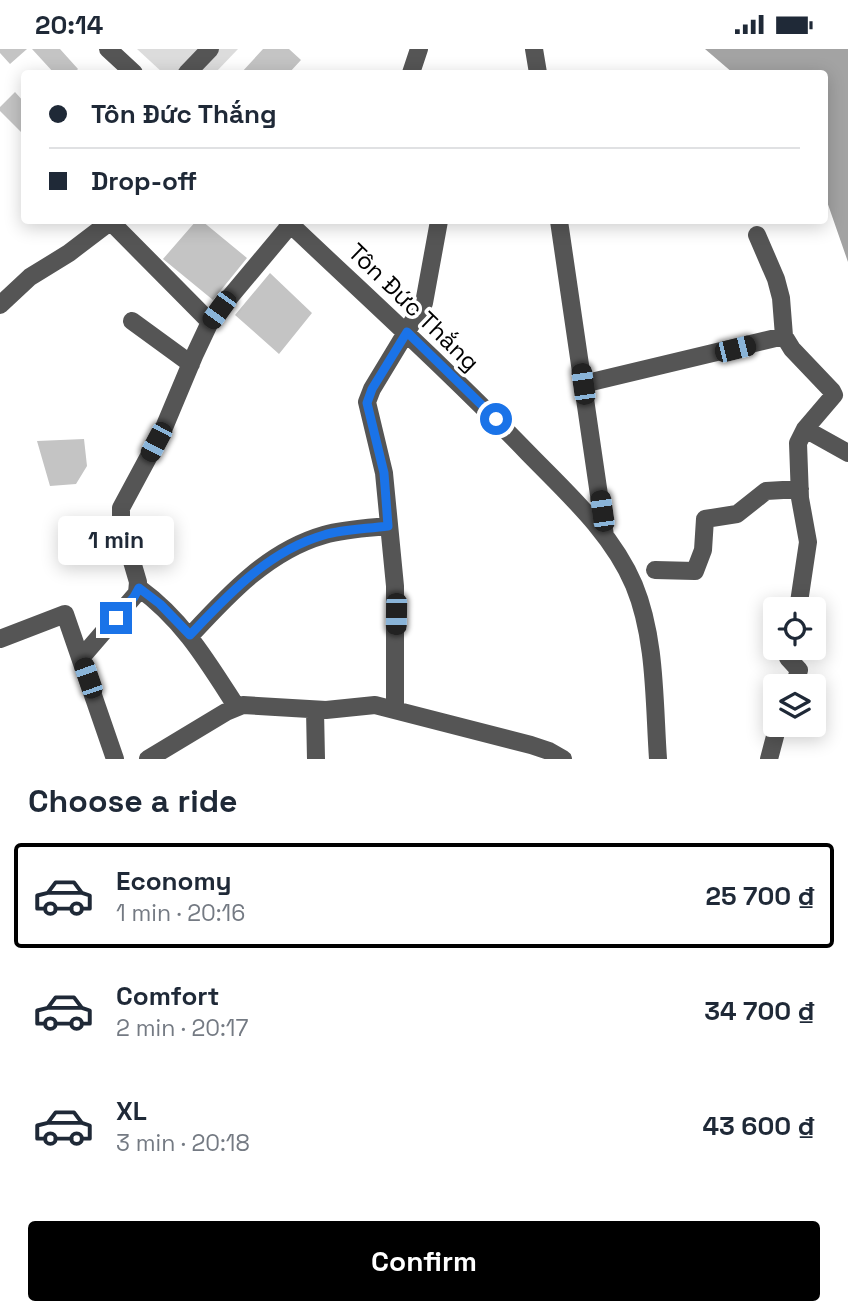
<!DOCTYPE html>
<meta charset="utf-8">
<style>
body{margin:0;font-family:"Space Grotesk",sans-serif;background:#f2f2f3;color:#1f2937;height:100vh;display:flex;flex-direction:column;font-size:26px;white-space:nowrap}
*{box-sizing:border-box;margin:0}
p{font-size:23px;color:#747a83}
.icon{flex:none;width:38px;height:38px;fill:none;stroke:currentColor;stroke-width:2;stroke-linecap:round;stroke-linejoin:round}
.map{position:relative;height:710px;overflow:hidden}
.details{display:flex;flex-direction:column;background:#fff;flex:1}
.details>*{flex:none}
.hud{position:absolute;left:21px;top:21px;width:807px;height:154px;border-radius:7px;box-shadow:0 4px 18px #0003;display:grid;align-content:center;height:154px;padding:0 28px;background:#fff}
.tools{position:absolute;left:763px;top:548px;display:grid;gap:14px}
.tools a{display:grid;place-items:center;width:63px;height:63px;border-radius:7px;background:#fff;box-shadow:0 4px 18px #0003;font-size:35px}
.end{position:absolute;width:32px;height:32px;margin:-16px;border:9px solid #1a73e8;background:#fff;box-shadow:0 0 0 4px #fff}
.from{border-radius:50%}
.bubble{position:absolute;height:49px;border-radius:7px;background:#fff;box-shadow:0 4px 18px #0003;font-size:23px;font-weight:700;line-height:49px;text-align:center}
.car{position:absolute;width:21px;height:42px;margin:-21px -10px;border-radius:9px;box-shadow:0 0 5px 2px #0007;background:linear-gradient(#222 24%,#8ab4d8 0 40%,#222 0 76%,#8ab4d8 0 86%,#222 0)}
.hud b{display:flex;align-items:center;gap:24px;height:66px;font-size:26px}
.hud b+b{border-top:2px solid #e0e1e3}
.hud i{width:18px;height:18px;background:#1f2937}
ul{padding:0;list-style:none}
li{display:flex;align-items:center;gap:21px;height:105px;margin:0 14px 10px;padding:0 14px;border:4px solid transparent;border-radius:7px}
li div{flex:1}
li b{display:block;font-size:26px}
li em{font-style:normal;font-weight:700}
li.selected{border-color:#000}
li>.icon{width:63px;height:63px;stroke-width:1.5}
h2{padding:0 28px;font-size:32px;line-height:84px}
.action{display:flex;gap:14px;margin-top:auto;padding:14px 28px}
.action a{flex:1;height:80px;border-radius:7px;background:#000;color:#fff;font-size:28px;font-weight:700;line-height:80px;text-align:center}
.status{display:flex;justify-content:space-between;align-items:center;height:49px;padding:0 35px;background:#fff;direction:ltr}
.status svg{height:19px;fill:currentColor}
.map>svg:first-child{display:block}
</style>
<div class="status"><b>20:14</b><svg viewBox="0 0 49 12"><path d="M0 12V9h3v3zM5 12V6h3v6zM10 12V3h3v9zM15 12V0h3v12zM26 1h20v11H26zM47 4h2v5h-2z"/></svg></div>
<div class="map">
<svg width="848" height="710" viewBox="0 0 848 710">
<rect width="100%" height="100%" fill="#fff"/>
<path fill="#dcdcdc" d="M137,0H238L215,24H163Z"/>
<path fill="#a3a3a3" d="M705,0H848V213L824,144V24H733Z"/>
<path fill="#c4c4c4" d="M0,0H27L10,15L0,4Z
M32,0H60L78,20L74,24H54Z
M263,0H289L301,11L289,24H241Z
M15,43L24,53V86L0,62V58Z
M196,172H202L247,209L213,251L163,210Z
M270,224L312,264L279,305L235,266Z
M84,390L87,417L76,435L50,437L37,392Z"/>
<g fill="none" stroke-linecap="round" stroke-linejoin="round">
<path stroke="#555" stroke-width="18" d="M108,0L134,24
M534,0L538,24
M187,24L210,0
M411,24L419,0
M287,172C368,249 451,324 528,404C567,444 612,484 634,536C656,589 654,653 658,710
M559,172L605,487
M111,173L210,273
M757,186L776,230L781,249L784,287L792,300L832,342L834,346L805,380L798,394L800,449L808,493L798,560
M0,256L30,228L69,204L111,172
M132,272L191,315
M583,335L784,287
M805,380L848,404
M655,521L695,522L703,501L705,470L737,465L766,442L800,440
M139,539C183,571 207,612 236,657
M190,587C228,546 268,502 324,486C344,480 367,479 389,477
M0,590L65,565L115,710
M789,598L788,609L799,621L794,637
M81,609L137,544L138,533L121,475V459L163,381L194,307L210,273L219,261L291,175
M395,660V537L384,424L367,353L372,340L424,254L439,172
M315,661L316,710
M148,710L226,663L243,656L326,661L375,656L531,696L549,702L563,710
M769,710L778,676"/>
</g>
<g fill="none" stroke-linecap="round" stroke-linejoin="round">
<path stroke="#1a73e8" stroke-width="9" d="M116,569L134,548L139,539L160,555L190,586C228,546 268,502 324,486C344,480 367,480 388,477L384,424L367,354L372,340L407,283L496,370"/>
</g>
<g text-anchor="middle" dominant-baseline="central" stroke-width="7" stroke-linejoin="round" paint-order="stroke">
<g font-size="24" fill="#000" stroke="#fff">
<text transform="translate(414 258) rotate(44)">Tôn Đức Thắng</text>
</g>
</g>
</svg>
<div class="tools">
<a><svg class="icon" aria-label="locate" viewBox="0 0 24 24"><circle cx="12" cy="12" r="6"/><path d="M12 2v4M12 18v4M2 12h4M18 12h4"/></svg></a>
<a><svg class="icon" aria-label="layers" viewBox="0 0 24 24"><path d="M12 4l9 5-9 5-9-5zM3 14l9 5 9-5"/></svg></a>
</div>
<i class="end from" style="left:496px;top:370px"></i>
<i class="end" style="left:116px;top:569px"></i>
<div class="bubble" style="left:58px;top:467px;width:116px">1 min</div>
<i class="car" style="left:219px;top:261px;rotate:216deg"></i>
<i class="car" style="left:735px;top:300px;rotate:76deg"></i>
<i class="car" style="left:583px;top:335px;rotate:352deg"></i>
<i class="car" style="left:156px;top:393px;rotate:208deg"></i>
<i class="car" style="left:602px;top:462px;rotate:352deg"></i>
<i class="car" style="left:396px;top:565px;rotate:181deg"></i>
<i class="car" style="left:88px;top:629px;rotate:341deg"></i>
<div class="hud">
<b><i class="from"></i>Tôn Đức Thắng</b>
<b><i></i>Drop-off</b>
</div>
</div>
<section class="details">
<h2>Choose a ride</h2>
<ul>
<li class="selected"><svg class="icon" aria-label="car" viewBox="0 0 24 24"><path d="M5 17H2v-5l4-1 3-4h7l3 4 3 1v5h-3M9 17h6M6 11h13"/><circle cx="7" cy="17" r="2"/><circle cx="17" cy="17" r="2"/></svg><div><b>Economy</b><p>1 min · 20:16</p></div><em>25 700 ₫</em></li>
<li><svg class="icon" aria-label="car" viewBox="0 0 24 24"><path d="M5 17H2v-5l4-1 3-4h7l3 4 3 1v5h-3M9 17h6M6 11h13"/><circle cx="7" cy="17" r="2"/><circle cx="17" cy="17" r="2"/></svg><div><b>Comfort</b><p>2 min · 20:17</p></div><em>34 700 ₫</em></li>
<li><svg class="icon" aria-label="car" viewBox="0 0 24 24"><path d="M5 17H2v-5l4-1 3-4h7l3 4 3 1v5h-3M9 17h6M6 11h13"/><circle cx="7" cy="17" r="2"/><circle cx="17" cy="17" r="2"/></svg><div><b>XL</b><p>3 min · 20:18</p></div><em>43 600 ₫</em></li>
</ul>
<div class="action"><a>Confirm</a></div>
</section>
